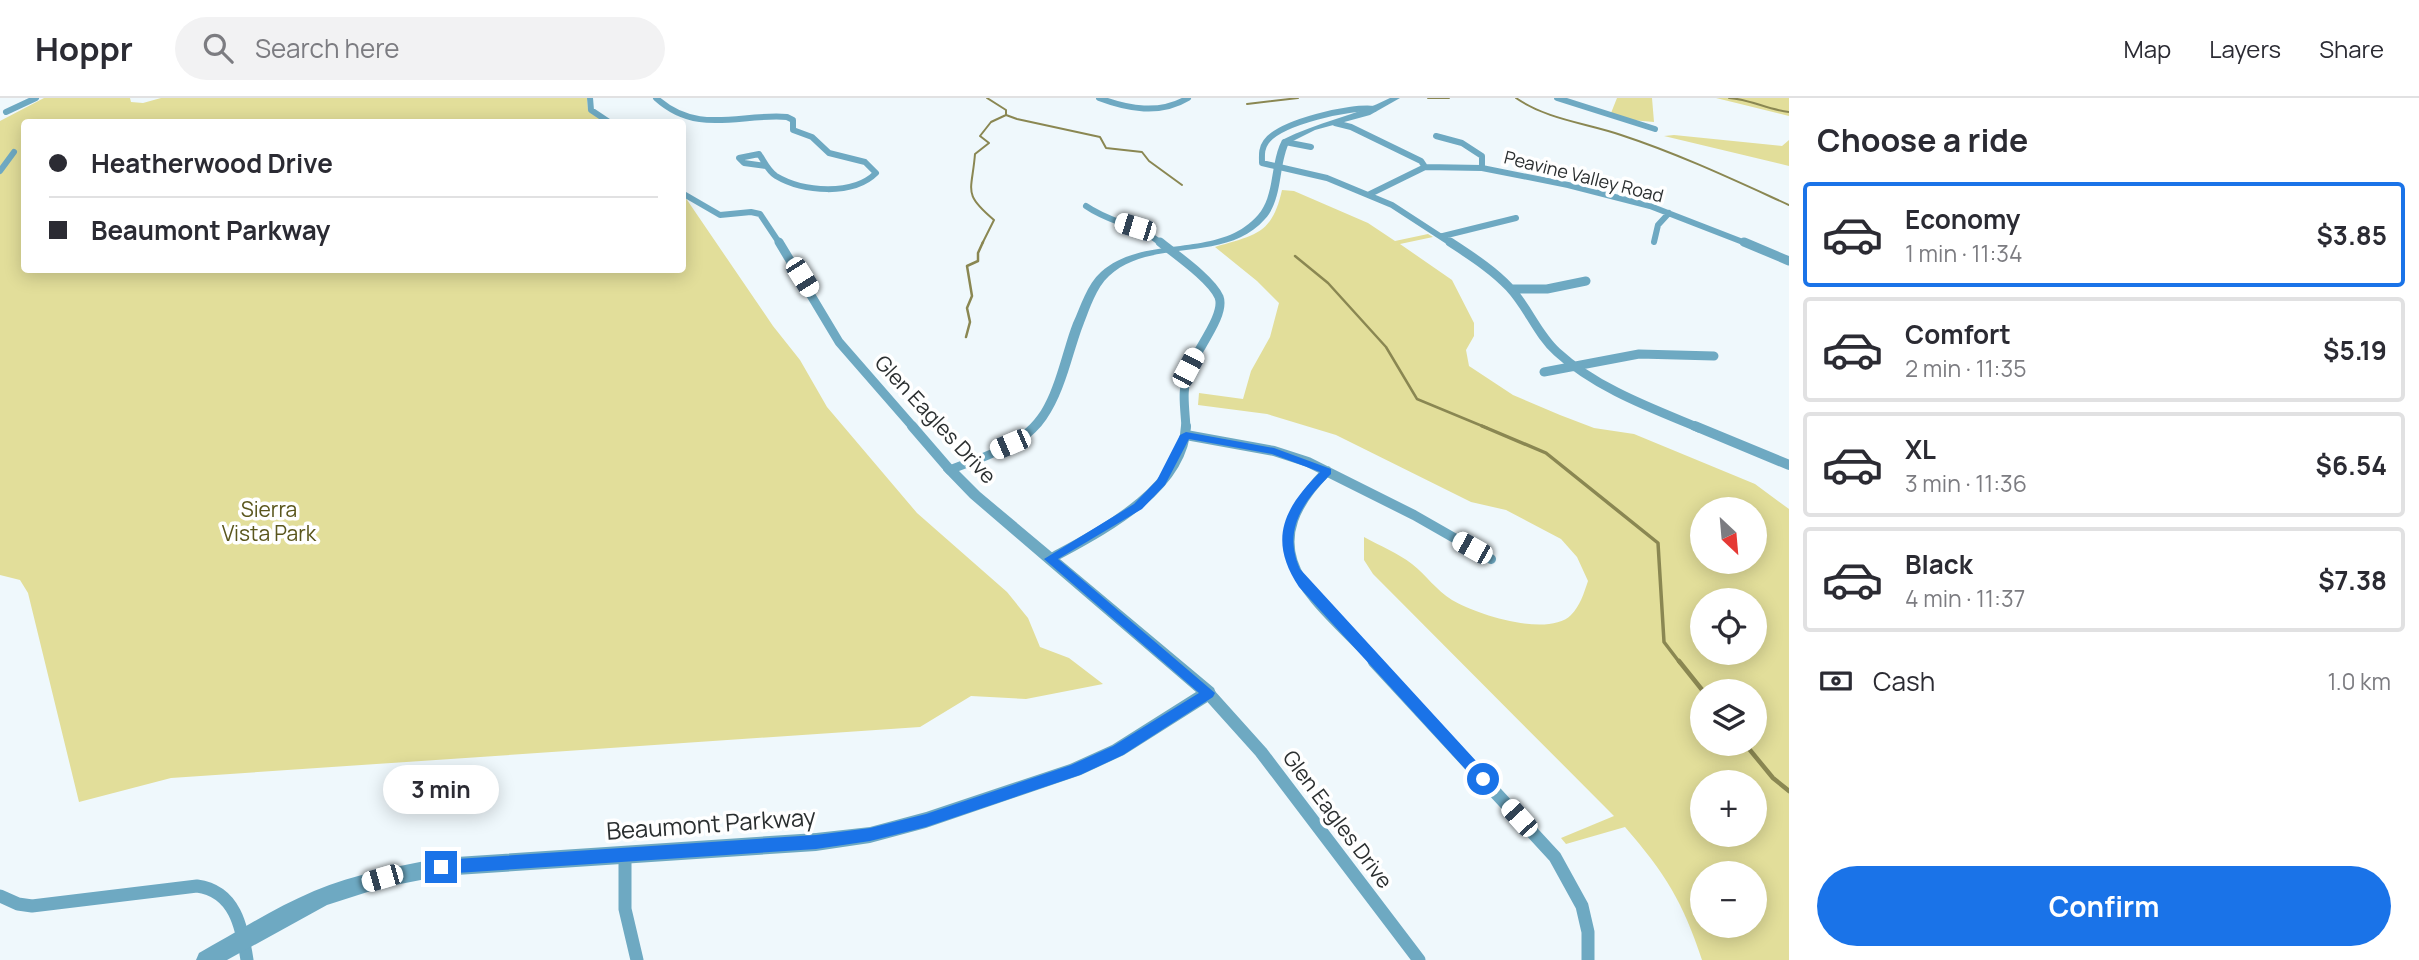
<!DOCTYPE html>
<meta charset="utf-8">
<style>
body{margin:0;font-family:Manrope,sans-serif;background:#f2f2f3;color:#2b2b33;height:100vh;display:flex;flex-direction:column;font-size:26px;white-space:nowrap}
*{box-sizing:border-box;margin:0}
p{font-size:23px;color:#7c7c81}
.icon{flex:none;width:38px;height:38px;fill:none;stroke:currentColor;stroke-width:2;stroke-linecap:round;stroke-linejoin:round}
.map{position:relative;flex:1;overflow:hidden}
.sheet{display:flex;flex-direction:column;background:#fff;width:630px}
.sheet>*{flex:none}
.hud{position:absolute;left:21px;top:21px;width:665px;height:154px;border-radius:7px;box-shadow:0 4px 18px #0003;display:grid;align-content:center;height:154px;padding:0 28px;background:#fff}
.needle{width:46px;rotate:154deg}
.controls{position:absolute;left:1690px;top:399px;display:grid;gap:14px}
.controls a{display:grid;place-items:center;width:77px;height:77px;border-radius:50%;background:#fff;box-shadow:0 4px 18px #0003;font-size:35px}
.end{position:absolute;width:32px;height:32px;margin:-16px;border:9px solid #1a73e8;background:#fff;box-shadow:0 0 0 4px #fff}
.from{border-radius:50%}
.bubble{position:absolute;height:49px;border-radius:24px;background:#fff;box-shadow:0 4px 18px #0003;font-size:23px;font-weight:700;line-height:49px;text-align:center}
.car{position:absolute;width:21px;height:42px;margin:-21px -10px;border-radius:9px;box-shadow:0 0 5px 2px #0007;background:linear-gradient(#fff 24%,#345 0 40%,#fff 0 76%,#345 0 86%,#fff 0)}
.hud b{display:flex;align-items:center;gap:24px;height:66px;font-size:26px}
.hud b+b{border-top:2px solid #e1e1e2}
.hud i{width:18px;height:18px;background:#2b2b33}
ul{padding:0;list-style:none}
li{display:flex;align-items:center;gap:21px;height:105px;margin:0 14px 10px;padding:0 14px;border:4px solid #e1e1e2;border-radius:7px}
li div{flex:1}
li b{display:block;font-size:26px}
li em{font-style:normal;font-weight:700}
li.active{border-color:#1a73e8}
li>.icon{width:63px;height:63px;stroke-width:1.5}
h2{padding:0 28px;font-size:32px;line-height:84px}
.pay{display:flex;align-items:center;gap:18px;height:77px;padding:0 28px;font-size:26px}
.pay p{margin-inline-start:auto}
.action{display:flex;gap:14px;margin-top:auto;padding:14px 28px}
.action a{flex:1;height:80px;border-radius:42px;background:#1a73e8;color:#fff;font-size:28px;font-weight:700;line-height:80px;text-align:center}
header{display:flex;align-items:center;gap:42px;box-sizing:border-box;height:98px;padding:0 35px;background:#fff;border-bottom:2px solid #e1e1e2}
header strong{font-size:33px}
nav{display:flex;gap:38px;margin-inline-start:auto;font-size:24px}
.search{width:490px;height:63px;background:#f2f2f3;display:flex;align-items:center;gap:18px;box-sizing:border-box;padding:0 24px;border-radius:38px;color:#7c7c81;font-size:26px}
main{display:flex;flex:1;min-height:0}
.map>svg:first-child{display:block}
</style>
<header>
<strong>Hoppr</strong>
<div class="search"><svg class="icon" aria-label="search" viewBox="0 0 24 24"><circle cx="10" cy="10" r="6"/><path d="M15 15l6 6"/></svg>Search here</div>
<nav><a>Map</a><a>Layers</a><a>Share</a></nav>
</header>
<main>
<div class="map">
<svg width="1789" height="862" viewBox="0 0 1789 862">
<rect width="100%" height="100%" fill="#eff8fc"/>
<path fill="#e2de9a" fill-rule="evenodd" d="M44,0H130L131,4L143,5L161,0H587L588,12L607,24H24V172H682L683,96L773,228L800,262L827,309L917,415L1007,494L1028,520L1040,549L1069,560L1103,586L1026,601L971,598L920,629L171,680L79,704L28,495L20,482L0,477V23Z
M1617,0H1652L1654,24L1631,22L1611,15Z
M1716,0H1789V18Z
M1674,37L1782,48L1789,42V68L1664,38Z
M1282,92L1294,93L1368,125L1395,143L1428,136L1433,139L1400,146L1452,182L1474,225V238L1466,252L1469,268L1513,297L1560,317L1594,330L1634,336L1755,386L1789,411V862H1702C1683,804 1665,775 1625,729L1566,746L1561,740L1614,718L1373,476L1364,462V439C1380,448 1398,455 1412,466C1426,477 1436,492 1452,502C1475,516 1548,540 1571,517C1580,508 1584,495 1588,483L1577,459L1561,441L1506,412L1471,404L1336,337L1267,316L1198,307L1199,295L1243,301L1251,273L1270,239L1279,205L1257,183L1215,149C1255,137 1272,137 1282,92ZM1703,411H1755V464H1703ZM1703,502H1755V555H1703ZM1703,593H1755V646H1703ZM1703,684H1755V737H1703ZM1703,775H1755V828H1703Z"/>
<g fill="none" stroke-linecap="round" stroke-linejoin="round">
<path stroke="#8a8752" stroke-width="2" d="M987,0L1006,12V17L1017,21L1100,39L1106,50L1142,54L1149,63L1182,87
M1428,0H1449
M1516,0C1548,22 1586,25 1621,37C1679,56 1734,82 1789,107
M1729,0C1750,1 1768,12 1789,14
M1247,6L1298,0
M982,146L994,122C962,95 972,94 975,56L989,45L980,38L991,24L1006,17"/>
<path stroke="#8a8752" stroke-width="2.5" d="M1295,158L1328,185L1386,249L1417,301L1487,330
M966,239L970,224L967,210L972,198L967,168L978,163V155L983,144"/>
<path stroke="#8a8752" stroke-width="3.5" d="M1482,328L1546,355L1658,445L1664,544L1680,565"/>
<path stroke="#8a8752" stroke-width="4.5" d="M1679,563L1703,593
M1745,646L1773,680L1789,693"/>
<path stroke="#6ea9c2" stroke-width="6" d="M590,0L591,12L609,24
M656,0C698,38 740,15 787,19L793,22V32L812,39L829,55L865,64L876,75C853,98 803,94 776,78C768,73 764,63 759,56L739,60L744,65L766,68
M1099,0C1128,11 1160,17 1188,0
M1557,0L1655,31
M1374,11C1351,8 1280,24 1266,44C1261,51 1262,57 1262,65L1327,80L1392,107L1452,146
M6,14L36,0
M1335,25L1351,29L1421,63L1425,69
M1436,38L1462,45L1482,58V70
M1285,44L1311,49
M0,73L14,54
M682,95L720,117L751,114L760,116L780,146
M1370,96L1425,69L1482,70L1568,87L1650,108L1748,146
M1086,108C1110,125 1139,127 1162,146
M1443,138L1516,120
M1654,144L1658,127L1669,115"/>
<path stroke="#6ea9c2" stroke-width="9" d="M779,144L839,244L914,330
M1160,144C1176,157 1211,181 1219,199C1226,217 1196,252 1189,272C1181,292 1185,309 1186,330
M1450,144C1471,158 1492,171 1509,189C1528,209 1537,236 1557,254C1596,290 1651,310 1699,330
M1744,144L1789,163
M1511,191H1547L1586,183
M1544,274L1639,256L1714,258"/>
<path stroke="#6ea9c2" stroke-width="10" d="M912,328L950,372
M1695,328L1789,367
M1186,337L1274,353L1308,364L1414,417L1491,461
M1327,373C1244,456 1316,501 1376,565
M1050,461C1099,434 1183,393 1186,328"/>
<path stroke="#6ea9c2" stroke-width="13" d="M1374,563L1555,759L1582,808L1588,834V862
M1208,595L1261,654L1419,862
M625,758V811L637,862
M0,798L18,806L32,808L197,788C235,793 242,829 247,862"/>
<path fill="#6ea9c2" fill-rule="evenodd" d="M1390,0H1400L1370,17L1315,32L1289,45C1278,69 1283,101 1265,121C1226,166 1151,139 1109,178C1096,190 1090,210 1084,225C1068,266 1062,320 1022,345C1003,357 980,365 959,373L980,394L1214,590L1216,595L1214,600L1124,657L1081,677L926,730L870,745L816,753L441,778L380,790L327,807L227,862H196L199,855C237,834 274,810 314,793C355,776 398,768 441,760L816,735L870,729L926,714L1070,666L1112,647L1196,594L970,400L943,372L945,369C975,357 1012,348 1034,322C1054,300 1062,253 1073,225C1081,208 1087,186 1101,174C1145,135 1219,162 1258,117C1275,98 1270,65 1282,42C1317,24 1355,18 1390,0Z"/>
</g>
<path fill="#1a73e8" d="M1186,334L1274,350L1331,371V376C1304,403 1282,431 1300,471L1488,676V685H1478L1299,489C1268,442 1283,411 1320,374L1272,356L1189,341L1165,387L1142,411L1058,461L1215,595L1213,599L1123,657L1080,677L926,729L870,743L816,751L441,776L436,774L434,769L436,764L441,762L816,737L870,730L926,716L1071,667L1113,648L1199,595L1044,461L1134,406L1157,382L1180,337Z"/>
<g text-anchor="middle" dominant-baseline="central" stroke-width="7" stroke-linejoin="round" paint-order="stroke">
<g font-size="18" fill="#2b2f30" stroke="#fff">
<text transform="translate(1584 78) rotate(14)">Peavine Valley Road</text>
</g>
<g font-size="21" fill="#2b2f30" stroke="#fff">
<text transform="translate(936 321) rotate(47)">Glen Eagles Drive</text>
<text transform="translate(1338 721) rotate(53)">Glen Eagles Drive</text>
</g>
<g font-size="21" fill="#5a561d" stroke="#fff">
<text x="269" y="411">Sierra<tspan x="269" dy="24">Vista Park</tspan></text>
</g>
<g font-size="24" fill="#2b2f30" stroke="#fff">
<text transform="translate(711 725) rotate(-4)">Beaumont Parkway</text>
</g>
</g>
</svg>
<div class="controls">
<a><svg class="needle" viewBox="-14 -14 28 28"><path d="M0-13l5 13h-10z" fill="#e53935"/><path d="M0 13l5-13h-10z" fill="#7c7c81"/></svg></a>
<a><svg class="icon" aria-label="locate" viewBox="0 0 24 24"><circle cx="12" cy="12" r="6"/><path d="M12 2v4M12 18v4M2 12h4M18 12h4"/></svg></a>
<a><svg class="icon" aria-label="layers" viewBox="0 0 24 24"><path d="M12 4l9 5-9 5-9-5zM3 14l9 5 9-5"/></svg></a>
<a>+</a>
<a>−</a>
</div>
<i class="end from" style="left:1483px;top:681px"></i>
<i class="end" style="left:441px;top:769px"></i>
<div class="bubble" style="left:383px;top:667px;width:116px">3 min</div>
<i class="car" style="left:1135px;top:129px;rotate:287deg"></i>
<i class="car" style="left:802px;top:179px;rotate:148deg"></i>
<i class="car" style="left:1188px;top:270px;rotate:28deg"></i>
<i class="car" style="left:1010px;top:346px;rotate:247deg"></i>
<i class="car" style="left:1472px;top:450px;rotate:299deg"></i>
<i class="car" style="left:1519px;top:720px;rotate:318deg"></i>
<i class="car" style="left:382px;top:780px;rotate:254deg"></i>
<div class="hud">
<b><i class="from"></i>Heatherwood Drive</b>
<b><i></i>Beaumont Parkway</b>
</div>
</div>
<section class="sheet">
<h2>Choose a ride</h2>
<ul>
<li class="active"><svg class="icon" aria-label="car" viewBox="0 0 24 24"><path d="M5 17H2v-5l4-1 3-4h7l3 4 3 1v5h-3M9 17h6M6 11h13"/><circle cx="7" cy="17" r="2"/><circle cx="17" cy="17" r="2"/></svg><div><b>Economy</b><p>1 min · 11:34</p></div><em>$3.85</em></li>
<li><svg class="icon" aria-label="car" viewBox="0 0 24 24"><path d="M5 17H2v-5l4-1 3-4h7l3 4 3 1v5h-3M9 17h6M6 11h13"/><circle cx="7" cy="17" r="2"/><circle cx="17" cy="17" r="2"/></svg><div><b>Comfort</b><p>2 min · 11:35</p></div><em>$5.19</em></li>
<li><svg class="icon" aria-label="car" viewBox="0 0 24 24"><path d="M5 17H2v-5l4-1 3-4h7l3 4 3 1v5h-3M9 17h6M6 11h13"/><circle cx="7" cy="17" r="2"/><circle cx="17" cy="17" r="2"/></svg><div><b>XL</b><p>3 min · 11:36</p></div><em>$6.54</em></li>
<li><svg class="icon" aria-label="car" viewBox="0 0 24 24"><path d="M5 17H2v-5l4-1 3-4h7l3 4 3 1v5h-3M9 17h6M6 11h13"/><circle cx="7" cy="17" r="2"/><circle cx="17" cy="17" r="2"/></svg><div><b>Black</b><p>4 min · 11:37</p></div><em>$7.38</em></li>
</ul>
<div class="pay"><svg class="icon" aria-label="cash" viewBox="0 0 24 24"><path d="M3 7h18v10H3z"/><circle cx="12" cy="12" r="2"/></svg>Cash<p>1.0 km</p></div>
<div class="action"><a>Confirm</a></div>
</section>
</main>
